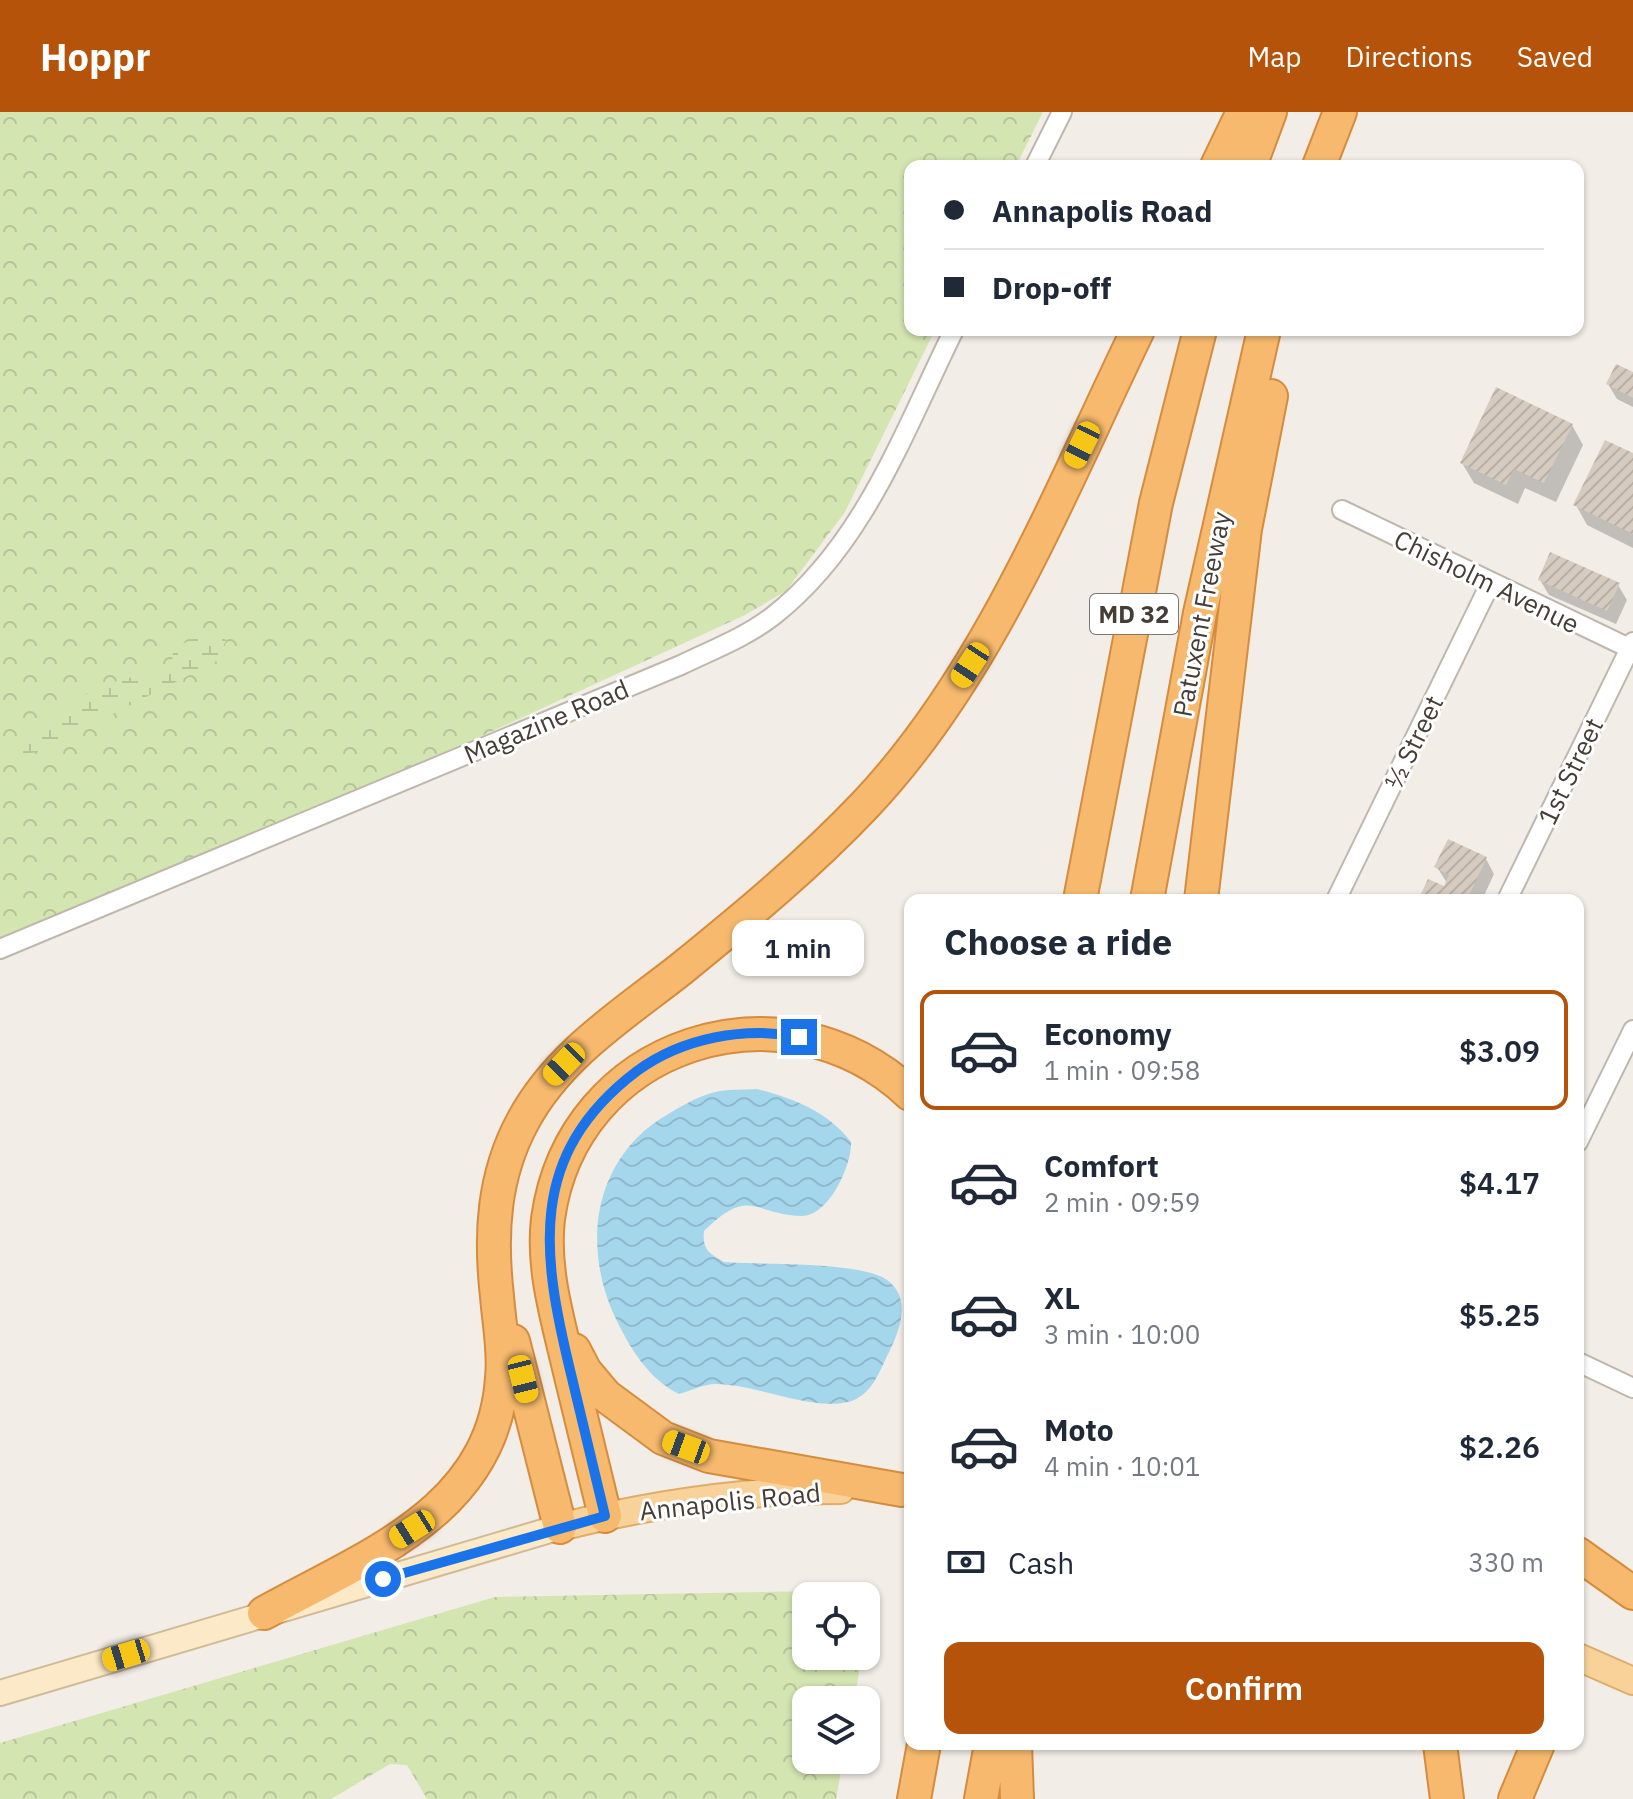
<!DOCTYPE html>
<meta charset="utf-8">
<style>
body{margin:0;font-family:"IBM Plex Sans",sans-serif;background:#f2f2f3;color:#1f2937;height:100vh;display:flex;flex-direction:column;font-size:30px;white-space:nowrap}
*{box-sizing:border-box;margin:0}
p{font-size:26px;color:#747a83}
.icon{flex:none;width:44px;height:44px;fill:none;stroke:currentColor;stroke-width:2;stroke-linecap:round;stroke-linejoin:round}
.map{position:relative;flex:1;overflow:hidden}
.panel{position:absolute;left:904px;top:782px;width:680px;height:856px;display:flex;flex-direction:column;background:#fff;border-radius:16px;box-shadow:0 2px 6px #0004}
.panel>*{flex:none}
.banner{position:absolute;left:904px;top:48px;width:680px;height:176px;border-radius:16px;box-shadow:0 2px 6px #0004;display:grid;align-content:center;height:176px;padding:0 40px;background:#fff}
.tools{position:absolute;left:792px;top:1470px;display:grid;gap:16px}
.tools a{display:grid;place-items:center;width:88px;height:88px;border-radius:16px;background:#fff;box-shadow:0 2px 6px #0004;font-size:40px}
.end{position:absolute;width:36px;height:36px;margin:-18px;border:10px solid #1a73e8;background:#fff;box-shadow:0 0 0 4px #fff}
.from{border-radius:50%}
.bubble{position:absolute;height:56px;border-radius:16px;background:#fff;box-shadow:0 2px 6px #0004;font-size:26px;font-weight:600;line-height:56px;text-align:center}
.car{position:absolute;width:24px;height:48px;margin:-24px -12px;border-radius:10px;box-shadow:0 0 6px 2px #0007;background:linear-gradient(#f5c518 24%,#345 0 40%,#f5c518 0 76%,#345 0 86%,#f5c518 0)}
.banner b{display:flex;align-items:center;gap:28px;height:76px;font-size:30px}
.banner b+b{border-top:2px solid #e0e1e3}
.banner i{width:20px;height:20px;background:#1f2937}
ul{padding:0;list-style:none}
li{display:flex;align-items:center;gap:24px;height:120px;margin:0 16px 12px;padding:0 24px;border:4px solid transparent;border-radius:16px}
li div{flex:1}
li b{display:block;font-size:30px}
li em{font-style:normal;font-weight:600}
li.active{border-color:#b45309}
li>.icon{width:72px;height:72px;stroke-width:1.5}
h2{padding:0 40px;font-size:36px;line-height:96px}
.pay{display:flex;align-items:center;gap:20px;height:88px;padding:0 40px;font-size:30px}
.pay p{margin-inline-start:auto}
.action{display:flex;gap:16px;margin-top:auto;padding:16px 40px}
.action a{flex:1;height:92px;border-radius:16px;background:#b45309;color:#fff;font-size:32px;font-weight:600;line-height:92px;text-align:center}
header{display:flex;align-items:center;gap:48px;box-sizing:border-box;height:112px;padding:0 40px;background:#b45309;color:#fff}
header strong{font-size:38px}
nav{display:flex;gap:44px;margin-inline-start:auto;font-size:28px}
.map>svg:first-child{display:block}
</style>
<header>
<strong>Hoppr</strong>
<nav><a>Map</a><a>Directions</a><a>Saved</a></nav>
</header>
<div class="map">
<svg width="1633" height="1687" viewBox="0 0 1633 1687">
<defs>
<pattern id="forest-crowns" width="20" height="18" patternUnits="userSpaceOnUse" patternTransform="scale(2)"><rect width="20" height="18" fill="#d3e5b1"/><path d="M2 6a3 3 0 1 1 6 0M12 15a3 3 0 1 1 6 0" fill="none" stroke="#b6c599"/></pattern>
<pattern id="wetland-marsh" width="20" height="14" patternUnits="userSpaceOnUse" patternTransform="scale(2)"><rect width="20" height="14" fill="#d3e5b1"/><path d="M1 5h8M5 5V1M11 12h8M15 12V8" fill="none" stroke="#b6c599"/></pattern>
<pattern id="water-waves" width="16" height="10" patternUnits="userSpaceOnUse" patternTransform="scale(2)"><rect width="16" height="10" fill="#a5d7ec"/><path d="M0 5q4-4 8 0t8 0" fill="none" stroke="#8fb9cb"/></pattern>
<pattern id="building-hatch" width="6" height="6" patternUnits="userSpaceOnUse" patternTransform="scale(2)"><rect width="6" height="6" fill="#d6cbbf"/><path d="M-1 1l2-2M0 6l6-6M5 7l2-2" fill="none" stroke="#b9afa5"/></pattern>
</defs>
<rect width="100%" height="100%" fill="#f2ede6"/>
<path fill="url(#forest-crowns)" d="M0,0H1043L1016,54H910V218H935L845,400L786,479L745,503L473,628L0,826Z
M875,1478L866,1525V1484H806V1544H862L854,1588H806V1648H843L836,1687H427L407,1653L390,1652L331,1687H0V1631L495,1485Z"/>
<path fill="url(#wetland-marsh)" d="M205,521H221L226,529L215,550L38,640L23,642L25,624C65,594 111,559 163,563L172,554L173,537Z"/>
<path fill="url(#water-waves)" d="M757,977C794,987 827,999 851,1030C852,1053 829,1104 802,1104C753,1103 751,1073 704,1119C702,1137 709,1142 724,1150C760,1153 861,1149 887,1168C912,1186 900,1218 889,1240C879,1260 872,1284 848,1290C808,1299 757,1272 715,1272C704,1272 690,1279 679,1282C650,1268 631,1238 617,1209C580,1134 593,1044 670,1001C685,992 702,982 720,979C732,977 745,978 757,977Z"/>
<path fill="#0003" d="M1633,262V295L1617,287L1608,272Z
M1572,313L1583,333L1556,390L1525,376L1518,392L1474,371L1462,351Z
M1633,344V436L1587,413L1576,393Z
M1540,468L1618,473L1627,488L1616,512L1549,483Z
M1486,747L1494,762L1482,788H1420L1445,777L1447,771L1437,755Z"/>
<path fill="url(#building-hatch)" d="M1616,252L1633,260V286L1606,272Z
M1496,275L1573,312L1544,371L1514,357L1506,373L1460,351Z
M1605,328L1633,341V422L1573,393Z
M1550,440L1620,471L1607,499L1538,468Z
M1448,727L1487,745L1467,788H1418L1428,767L1444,774L1449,763L1434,755Z"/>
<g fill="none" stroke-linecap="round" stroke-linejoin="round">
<g stroke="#c0b7ac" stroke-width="22">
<path id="street" d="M1035,54L1062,0
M1342,398L1633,538
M1336,788L1490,472
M1507,788L1633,530
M0,837L681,553C712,538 746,525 773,504C864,433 904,319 954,218
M1578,1030L1633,918
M1578,1250L1633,1276"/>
</g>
<g stroke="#d0bb98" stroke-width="28">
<path id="secondary" d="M0,1581L560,1415"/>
</g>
<g stroke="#ddad6a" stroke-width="30">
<path id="primary" d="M560,1415C652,1392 747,1378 841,1378
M1578,1545L1633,1569"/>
</g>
<g stroke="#d58c3e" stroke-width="36">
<path id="highway" d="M1217,54L1243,0
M1250,54L1270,0
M1319,54L1340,0
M1080,788L1156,391L1200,218
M1147,788L1200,501L1264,218
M1201,788L1245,417L1271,284
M513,1229L560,1415
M574,1238L585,1259L606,1284L663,1326L709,1344L902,1378
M605,1404C593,1355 581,1305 569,1256C558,1208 542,1157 548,1107C572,930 783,863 910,982
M1578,1442L1633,1481
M264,1501C366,1444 493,1400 502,1266C505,1239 499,1211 497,1184C490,1123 493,1064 523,1009C558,943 624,902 681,857C745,805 808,753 865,693C989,562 1060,379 1138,218
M1015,1632L1017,1687
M1440,1632L1447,1687
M914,1687L924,1632
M981,1687L991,1632
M1515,1687L1538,1632"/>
</g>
<use href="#street" stroke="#fff" stroke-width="18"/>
<use href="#secondary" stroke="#fce9c7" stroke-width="24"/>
<use href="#primary" stroke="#f9d299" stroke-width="26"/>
<use href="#highway" stroke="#f6b96e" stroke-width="32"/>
</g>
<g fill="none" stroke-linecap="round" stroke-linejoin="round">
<path stroke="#1a73e8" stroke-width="10" d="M383,1467L605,1404C594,1357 582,1309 571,1262C542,1143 526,1043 637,959C682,926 745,914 799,925"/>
</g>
<g text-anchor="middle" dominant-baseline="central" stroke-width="6" stroke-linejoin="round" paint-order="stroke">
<rect fill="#fff" stroke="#7d7772" stroke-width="2" x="1090" y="482" width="88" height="40" rx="6"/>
<g font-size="24" font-weight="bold" fill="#453d36">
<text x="1134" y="502">MD 32</text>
</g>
<g font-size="26" fill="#453d36" stroke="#fff">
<text transform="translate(1487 469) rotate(26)">Chisholm Avenue</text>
<text transform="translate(1201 502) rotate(-79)">Patuxent Freeway</text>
<text transform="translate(546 609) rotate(-23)">Magazine Road</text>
<text transform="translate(1413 630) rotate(-64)">½ Street</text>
<text transform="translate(1570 659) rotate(-64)">1st Street</text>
<text transform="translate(730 1389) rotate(-6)">Annapolis Road</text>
</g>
</g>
</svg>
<div class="tools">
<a><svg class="icon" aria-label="locate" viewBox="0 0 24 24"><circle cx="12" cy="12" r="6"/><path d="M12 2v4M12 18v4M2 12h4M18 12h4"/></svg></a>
<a><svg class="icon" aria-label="layers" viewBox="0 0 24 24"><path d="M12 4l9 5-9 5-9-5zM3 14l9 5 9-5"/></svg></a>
</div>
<i class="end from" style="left:383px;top:1467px"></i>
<i class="end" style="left:799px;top:925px"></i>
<div class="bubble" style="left:732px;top:808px;width:132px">1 min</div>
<i class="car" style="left:1082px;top:333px;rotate:206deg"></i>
<i class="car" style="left:970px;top:553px;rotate:213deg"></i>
<i class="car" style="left:564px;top:952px;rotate:224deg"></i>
<i class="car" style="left:523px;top:1267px;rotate:166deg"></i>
<i class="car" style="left:686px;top:1335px;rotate:290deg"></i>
<i class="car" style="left:412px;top:1417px;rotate:238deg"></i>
<i class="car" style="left:126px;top:1543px;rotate:253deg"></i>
<div class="banner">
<b><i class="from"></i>Annapolis Road</b>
<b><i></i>Drop-off</b>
</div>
<section class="panel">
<h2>Choose a ride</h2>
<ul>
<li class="active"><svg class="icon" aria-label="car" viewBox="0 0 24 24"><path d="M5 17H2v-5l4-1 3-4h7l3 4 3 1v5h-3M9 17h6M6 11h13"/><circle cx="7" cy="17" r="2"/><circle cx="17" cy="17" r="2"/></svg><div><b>Economy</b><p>1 min · 09:58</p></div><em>$3.09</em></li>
<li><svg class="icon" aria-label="car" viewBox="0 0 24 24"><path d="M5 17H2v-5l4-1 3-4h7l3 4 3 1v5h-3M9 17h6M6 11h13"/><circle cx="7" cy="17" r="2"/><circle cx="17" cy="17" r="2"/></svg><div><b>Comfort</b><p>2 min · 09:59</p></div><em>$4.17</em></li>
<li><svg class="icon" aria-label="car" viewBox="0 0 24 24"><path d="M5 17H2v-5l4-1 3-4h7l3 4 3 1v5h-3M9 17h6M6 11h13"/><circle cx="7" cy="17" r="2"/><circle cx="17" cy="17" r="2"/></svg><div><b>XL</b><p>3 min · 10:00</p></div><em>$5.25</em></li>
<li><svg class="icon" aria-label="car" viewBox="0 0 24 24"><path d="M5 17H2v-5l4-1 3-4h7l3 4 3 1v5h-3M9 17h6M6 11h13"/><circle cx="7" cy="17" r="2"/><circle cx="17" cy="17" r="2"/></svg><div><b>Moto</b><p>4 min · 10:01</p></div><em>$2.26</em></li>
</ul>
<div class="pay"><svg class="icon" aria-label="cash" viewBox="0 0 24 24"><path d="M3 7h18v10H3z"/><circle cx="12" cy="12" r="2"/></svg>Cash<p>330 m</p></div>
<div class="action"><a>Confirm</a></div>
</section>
</div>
